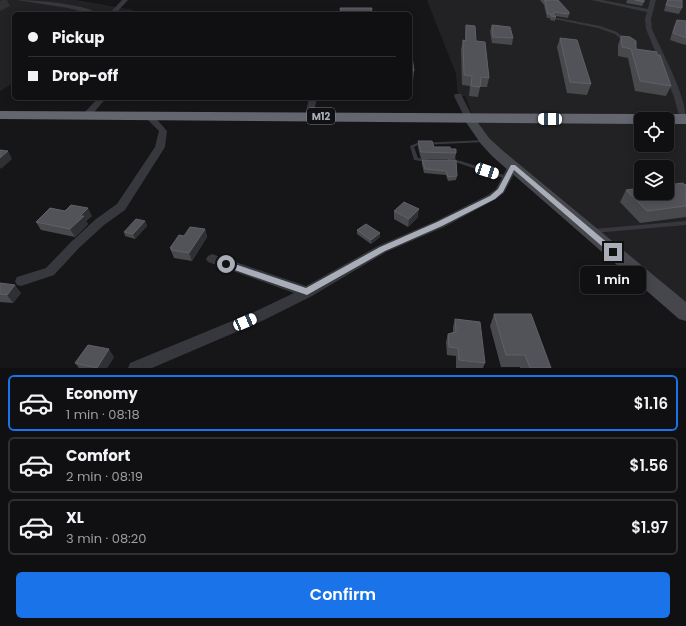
<!DOCTYPE html>
<meta charset="utf-8">
<style>
body{margin:0;font-family:Poppins,sans-serif;background:#19191b;color:#f1f3f6;height:100vh;display:flex;flex-direction:column;font-size:15px;white-space:nowrap}
*{box-sizing:border-box;margin:0}
p{font-size:13px;color:#9c9d9f}
.icon{flex:none;width:22px;height:22px;fill:none;stroke:currentColor;stroke-width:2;stroke-linecap:round;stroke-linejoin:round}
.map{position:relative;height:368px;overflow:hidden}
.sheet{display:flex;flex-direction:column;background:#101012;flex:1}
.sheet>*{flex:none}
.guide{position:absolute;left:12px;top:12px;width:400px;height:88px;border-radius:6px;box-shadow:0 2px 10px #0003,0 0 0 1px #303032;display:grid;align-content:center;height:88px;padding:0 16px;background:#101012}
.controls{position:absolute;left:634px;top:112px;display:grid;gap:8px}
.controls a{display:grid;place-items:center;width:40px;height:40px;border-radius:6px;background:#101012;box-shadow:0 2px 10px #0003,0 0 0 1px #303032;font-size:20px}
.end{position:absolute;width:18px;height:18px;margin:-9px;border:5px solid #a8adb8;background:#111;box-shadow:0 0 0 2px #111}
.from{border-radius:50%}
.bubble{position:absolute;height:28px;border-radius:6px;background:#101012;box-shadow:0 2px 10px #0003,0 0 0 1px #303032;font-size:13px;font-weight:600;line-height:28px;text-align:center}
.car{position:absolute;width:12px;height:24px;margin:-12px -6px;border-radius:5px;box-shadow:0 0 3px 1px #0007;background:linear-gradient(#fff 24%,#345 0 40%,#fff 0 76%,#345 0 86%,#fff 0)}
.guide b{display:flex;align-items:center;gap:14px;height:38px;font-size:15px}
.guide b+b{border-top:1px solid #303032}
.guide i{width:10px;height:10px;background:#f1f3f6}
ul{padding:7px 0 0;list-style:none}
li{display:flex;align-items:center;gap:12px;height:56px;margin:0 8px 6px;padding:0 8px;border:2px solid #303032;border-radius:6px}
li div{flex:1}
li b{display:block;font-size:15px}
li em{font-style:normal;font-weight:600}
li.active{border-color:#1a73e8}
li>.icon{width:36px;height:36px;stroke-width:1.5}
.cta{display:flex;gap:8px;margin-top:auto;padding:8px 16px}
.cta a{flex:1;height:46px;border-radius:6px;background:#1a73e8;color:#fff;font-size:16px;font-weight:600;line-height:46px;text-align:center}
.map>svg:first-child{display:block}
</style>
<div class="map">
<svg width="686" height="368" viewBox="0 0 686 368">
<rect width="100%" height="100%" fill="#161618"/>
<path fill="#222225" fill-rule="evenodd" d="M0,0H76L134,10L127,14H14V83L0,91Z
M427,0H686V304L478,131L465,96H458L456,74ZM641,119H667V145H641ZM641,167H667V193H641Z"/>
<g fill="none" stroke-linecap="round" stroke-linejoin="round">
<path fill="#37383d" fill-rule="evenodd" d="M553,17L600,26L617,32L627,41L624,42L615,34L598,28L554,19L553,18Z
M485,140H487V142L418,145L414,147L418,158L430,160V162H428L414,160L410,146L417,143Z
M448,159H450L461,161L510,177V178L508,180L506,179L458,163L448,161Z
M686,221V225L594,233L592,232L591,231L592,230L594,229Z"/>
<path fill="#37383d" fill-rule="evenodd" d="M17,0C37,0 84,4 100,14H91L68,8Z
M122,0H128L115,14H109Z
M591,0H602L648,9L650,0H656L651,19L652,29C663,55 686,94 686,121H681L680,119L674,97L646,29L645,19L647,12Z
M455,94H461L473,118L472,120H466L454,96Z
M98,98H106L90,117H84L83,115L84,113Z
M309,98H317L313,116L309,118L305,116Z
M146,114H152L167,131L165,147L125,210L104,225L79,248L54,275L21,286L17,285L15,281L17,277L46,268L71,242L96,219L117,204L155,147L159,131L146,118L145,116Z
M513,163L518,166L504,193L496,199L444,227L386,252L312,296L264,320L152,368H128L130,363L254,312L294,293L208,262L206,259L208,256L212,254L306,286L378,246L436,221L488,195L496,189L508,166Z"/>
<path fill="#45474d" fill-rule="evenodd" d="M469,115L473,116L489,138L502,150L686,302V321L679,319L492,156L481,144L463,118L465,116Z"/>
<path fill="#63666e" fill-rule="evenodd" d="M0,111L641,114L646,116L649,119H641V124L0,119Z
M667,114H686V124H667V119H659L662,116Z"/>
</g>
<path fill="#47494d" d="M540,0H558L569,14L568,18L555,16L556,17L555,21L550,20V18H547L544,5Z
M627,0H644V2L642,6L626,3Z
M667,0H682V8L679,14L664,11Z
M677,20L686,21V45L682,44L670,40L674,26Z
M466,25L476,41L489,78L487,87H480L478,97L469,96L470,86L462,85L461,49L463,40H465V34Z
M492,25L513,38L512,45L492,43L490,31Z
M621,36L636,49L657,55L671,86L666,96L635,91L628,58L618,56V45Z
M560,38L591,84L587,95L567,93L557,47Z
M410,57L414,71L413,81H410L411,86L410,96Z
M418,141L434,147L451,149L456,153L455,159H421L418,147Z
M422,160L457,176L456,180L448,181L446,175L424,173L422,164Z
M686,184V217L640,223L620,202L626,190Z
M394,211L418,217L408,227L394,219Z
M92,216L86,221L88,224L75,237L41,230L36,222Z
M145,221L147,226L135,239L125,236L124,232Z
M205,229L207,237L192,261L174,258L170,248L184,236Z
M357,230L380,233V237L371,244L357,234Z
M0,283L21,293L13,303L0,302Z
M494,314L551,368H520V367H501L490,326Z
M455,319L485,363L483,368H456V356L447,355L446,342L448,334L453,332V327Z
M114,357L107,368H79L75,363Z"/>
<path fill="#2f3033" d="M2,0H7L10,6L0,11V1Z
M8,151L12,159L1,169L0,167V158Z
M88,208L92,216L86,221L88,224L75,237L70,229L80,216Z
M419,209L418,217L408,227L409,219Z
M145,221L147,226L135,239L133,234Z
M205,229L207,237L192,261L189,253Z
M380,233V237L371,244V240Z
M15,285L21,293L13,303L7,295Z
M109,349L114,357L107,368H97Z"/>
<path fill="#525359" stroke="#5f6168" d="M544,0H558L569,12V14L554,12L553,14L556,17L551,16V14H548L545,1Z
M635,0H644V2Z
M668,0H682V8L666,5Z
M340,8H372L371,14H341Z
M677,20L686,21V38L673,33Z
M466,25L475,26L476,41L485,42L489,78L481,77L480,87L471,86L472,76L464,75L463,40L466,41Z
M492,25L510,27L513,38L493,37Z
M621,36L630,37L636,41V49L657,52V55H660L671,86L640,81L631,49L622,47Z
M560,38L577,40L591,84L570,82Z
M410,57H412L414,71H410Z
M410,78L411,86H410Z
M418,141H432L434,147H450L451,149H456V153L421,152Z
M0,150L8,151L0,158Z
M422,160H456L457,176L448,177L446,171L425,169Z
M683,183L685,185L686,184V206L647,211L626,190L641,188V193H667V185Z
M404,202L419,209L409,219L394,211Z
M71,205L88,208L80,216H84L70,229L36,222L50,208L65,211Z
M136,219L145,221L133,234L124,232Z
M366,224L380,233L371,240L357,230Z
M190,227L205,229L189,253L171,250L172,248H170L179,235L184,236Z
M0,283L15,285L7,295L0,294Z
M494,314H531L551,368H530L525,355H506Z
M455,319L480,322L485,363L459,360L458,348L449,347L448,334L456,332Z
M88,345L109,349L97,368L75,363Z"/>
<path fill="#a8adb8" d="M511,165H515L616,250V254H611L514,170L503,192L495,199L442,226L385,251L307,295L223,266L222,264L226,261L306,288L380,247L437,222L490,196L498,189Z"/>
<g text-anchor="middle" dominant-baseline="central" stroke-width="3" stroke-linejoin="round" paint-order="stroke">
<rect fill="#111113" stroke="#7b7e86" stroke-width="1" x="307" y="108" width="28" height="16" rx="3"/>
<g font-size="10" font-weight="bold" fill="#a8adb8">
<text x="321" y="116">M12</text>
</g>
</g>
</svg>
<div class="controls">
<a><svg class="icon" aria-label="locate" viewBox="0 0 24 24"><circle cx="12" cy="12" r="6"/><path d="M12 2v4M12 18v4M2 12h4M18 12h4"/></svg></a>
<a><svg class="icon" aria-label="layers" viewBox="0 0 24 24"><path d="M12 4l9 5-9 5-9-5zM3 14l9 5 9-5"/></svg></a>
</div>
<i class="end from" style="left:226px;top:264px"></i>
<i class="end" style="left:613px;top:252px"></i>
<div class="bubble" style="left:580px;top:266px;width:66px">1 min</div>
<i class="car" style="left:550px;top:119px;rotate:271deg"></i>
<i class="car" style="left:487px;top:171px;rotate:108deg"></i>
<i class="car" style="left:245px;top:322px;rotate:67deg"></i>
<div class="guide">
<b><i class="from"></i>Pickup</b>
<b><i></i>Drop-off</b>
</div>
</div>
<section class="sheet">
<ul>
<li class="active"><svg class="icon" aria-label="car" viewBox="0 0 24 24"><path d="M5 17H2v-5l4-1 3-4h7l3 4 3 1v5h-3M9 17h6M6 11h13"/><circle cx="7" cy="17" r="2"/><circle cx="17" cy="17" r="2"/></svg><div><b>Economy</b><p>1 min · 08:18</p></div><em>$1.16</em></li>
<li><svg class="icon" aria-label="car" viewBox="0 0 24 24"><path d="M5 17H2v-5l4-1 3-4h7l3 4 3 1v5h-3M9 17h6M6 11h13"/><circle cx="7" cy="17" r="2"/><circle cx="17" cy="17" r="2"/></svg><div><b>Comfort</b><p>2 min · 08:19</p></div><em>$1.56</em></li>
<li><svg class="icon" aria-label="car" viewBox="0 0 24 24"><path d="M5 17H2v-5l4-1 3-4h7l3 4 3 1v5h-3M9 17h6M6 11h13"/><circle cx="7" cy="17" r="2"/><circle cx="17" cy="17" r="2"/></svg><div><b>XL</b><p>3 min · 08:20</p></div><em>$1.97</em></li>
</ul>
<div class="cta"><a>Confirm</a></div>
</section>
